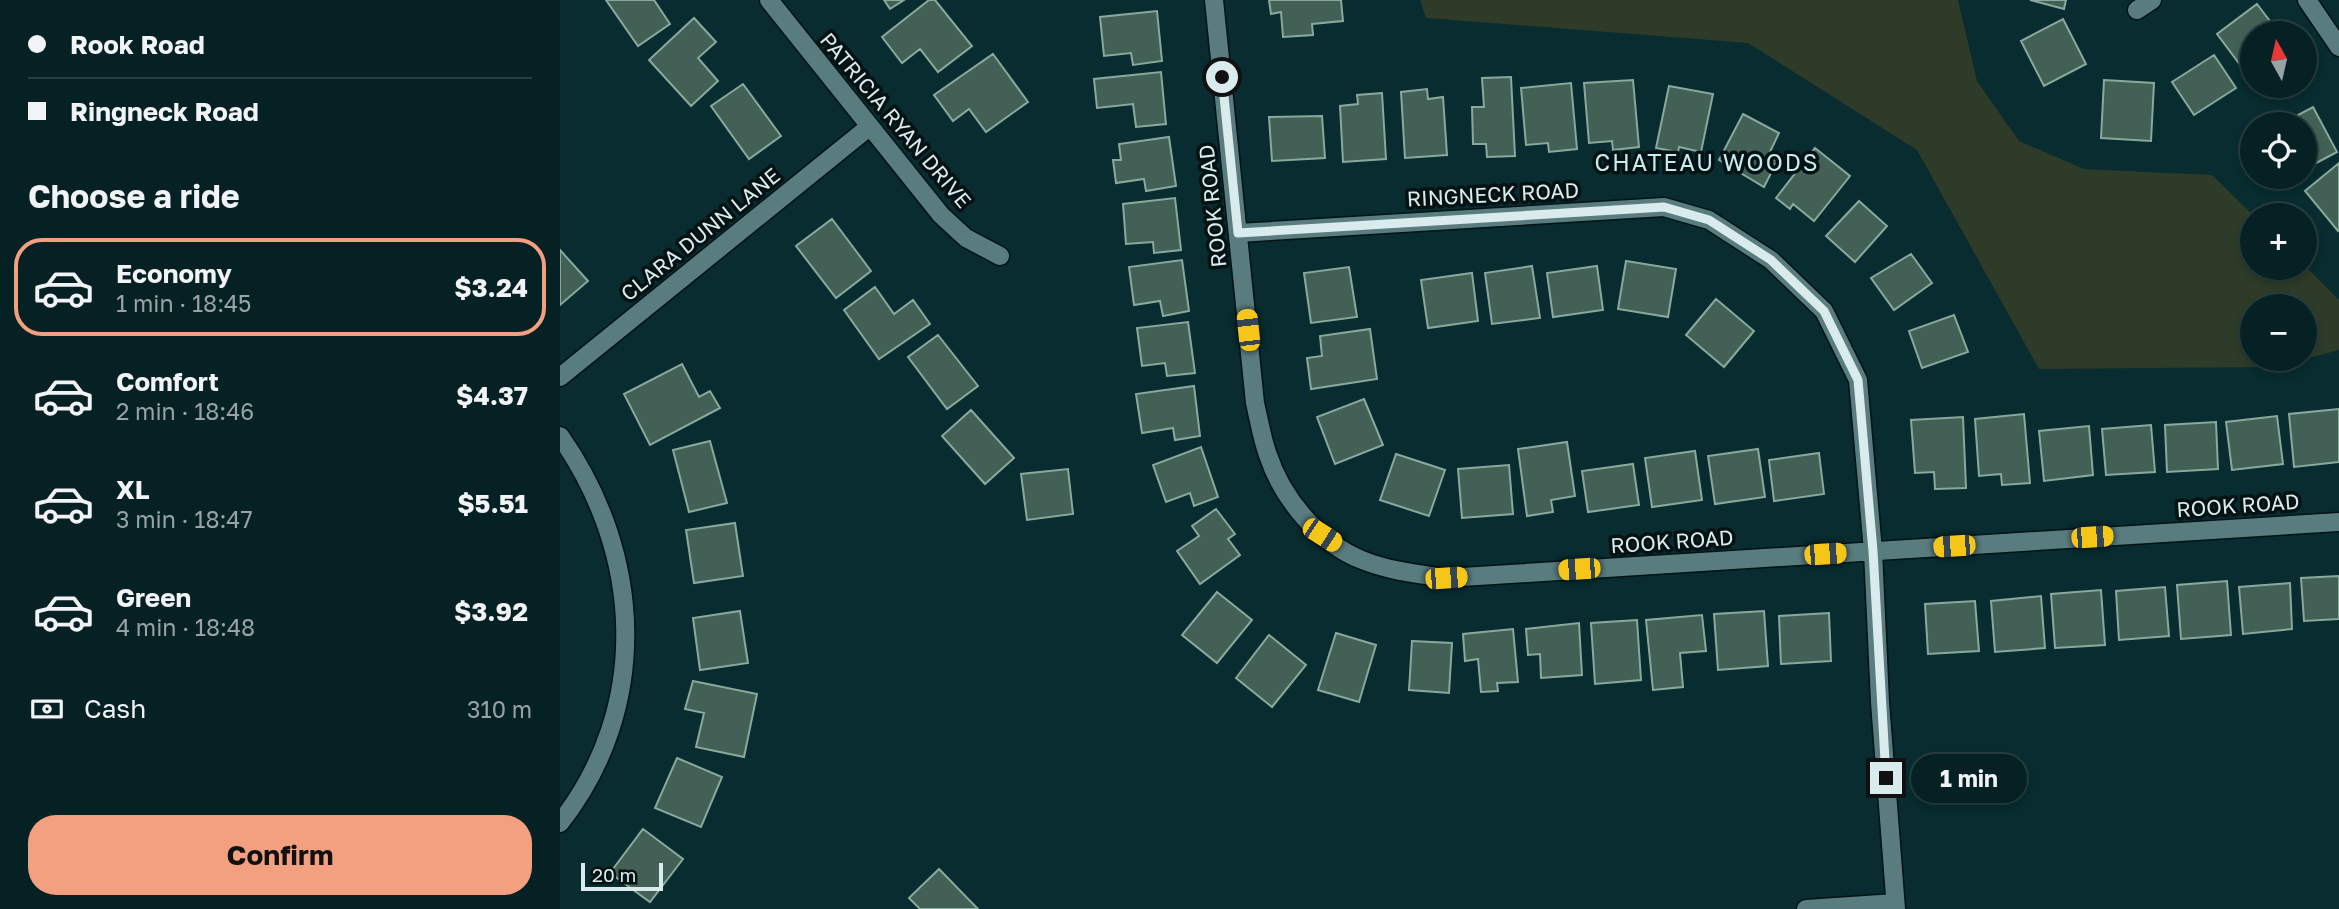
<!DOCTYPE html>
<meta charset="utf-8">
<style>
body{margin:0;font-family:"Golos Text",sans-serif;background:#0f292b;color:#f1f3f6;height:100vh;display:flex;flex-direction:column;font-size:26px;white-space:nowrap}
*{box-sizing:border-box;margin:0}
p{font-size:23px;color:#98a3a6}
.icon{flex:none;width:38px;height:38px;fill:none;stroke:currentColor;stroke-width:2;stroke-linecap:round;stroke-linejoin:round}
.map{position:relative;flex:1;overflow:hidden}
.panel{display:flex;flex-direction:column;background:#062123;width:560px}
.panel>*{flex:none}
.guide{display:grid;align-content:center;height:154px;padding:0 28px;background:#062123}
.needle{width:46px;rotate:352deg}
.fabs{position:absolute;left:1680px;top:21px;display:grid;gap:14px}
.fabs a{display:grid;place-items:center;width:77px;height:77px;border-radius:50%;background:#062123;box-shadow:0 4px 10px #0003,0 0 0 2px #273e41;font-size:35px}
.scale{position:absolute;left:21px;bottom:18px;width:82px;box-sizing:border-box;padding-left:7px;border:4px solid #d9ebed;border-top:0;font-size:19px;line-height:24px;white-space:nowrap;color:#d9ebed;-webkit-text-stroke:5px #051213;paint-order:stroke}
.end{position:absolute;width:32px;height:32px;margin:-16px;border:9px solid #d9ebed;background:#111;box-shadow:0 0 0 4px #111}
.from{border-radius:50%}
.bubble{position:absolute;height:49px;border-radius:24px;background:#062123;box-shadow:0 4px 10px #0003,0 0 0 2px #273e41;font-size:23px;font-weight:700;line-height:49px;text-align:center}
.car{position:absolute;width:21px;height:42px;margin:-21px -10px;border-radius:9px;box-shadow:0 0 5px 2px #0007;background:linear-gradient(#f5c518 24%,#345 0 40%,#f5c518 0 76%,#345 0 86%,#f5c518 0)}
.guide b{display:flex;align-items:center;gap:24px;height:66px;font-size:26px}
.guide b+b{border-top:2px solid #273e41}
.guide i{width:18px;height:18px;background:#f1f3f6}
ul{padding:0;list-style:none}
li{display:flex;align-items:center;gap:21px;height:98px;margin:0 14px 10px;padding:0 14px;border:4px solid transparent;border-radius:28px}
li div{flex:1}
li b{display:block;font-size:26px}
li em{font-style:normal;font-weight:700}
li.selected{border-color:#f2a080}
li>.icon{width:63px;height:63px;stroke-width:1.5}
h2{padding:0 28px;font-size:32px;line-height:84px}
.pay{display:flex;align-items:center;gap:18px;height:77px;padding:0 28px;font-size:26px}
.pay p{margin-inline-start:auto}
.primary-button{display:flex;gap:14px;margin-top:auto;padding:14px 28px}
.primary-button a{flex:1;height:80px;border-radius:28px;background:#f2a080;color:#111;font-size:28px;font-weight:700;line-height:80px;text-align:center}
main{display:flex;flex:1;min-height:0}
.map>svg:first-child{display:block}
</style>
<main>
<section class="panel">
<div class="guide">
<b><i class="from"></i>Rook Road</b>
<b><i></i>Ringneck Road</b>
</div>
<h2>Choose a ride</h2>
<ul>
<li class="selected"><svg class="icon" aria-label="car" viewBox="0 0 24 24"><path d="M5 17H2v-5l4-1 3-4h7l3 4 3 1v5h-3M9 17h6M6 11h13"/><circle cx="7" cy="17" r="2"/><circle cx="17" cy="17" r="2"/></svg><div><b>Economy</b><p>1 min · 18:45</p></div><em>$3.24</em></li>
<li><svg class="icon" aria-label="car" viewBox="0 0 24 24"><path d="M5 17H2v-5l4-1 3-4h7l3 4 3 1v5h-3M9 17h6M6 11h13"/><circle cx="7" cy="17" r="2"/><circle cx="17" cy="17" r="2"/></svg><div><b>Comfort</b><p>2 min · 18:46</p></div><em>$4.37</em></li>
<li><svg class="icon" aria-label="car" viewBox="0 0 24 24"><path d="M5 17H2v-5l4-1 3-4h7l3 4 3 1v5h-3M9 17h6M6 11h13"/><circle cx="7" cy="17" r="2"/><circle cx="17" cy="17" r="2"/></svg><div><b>XL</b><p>3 min · 18:47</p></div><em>$5.51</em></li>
<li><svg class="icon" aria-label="car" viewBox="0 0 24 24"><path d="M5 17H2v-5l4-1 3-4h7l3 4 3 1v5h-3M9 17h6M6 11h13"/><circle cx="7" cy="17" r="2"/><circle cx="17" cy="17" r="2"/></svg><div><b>Green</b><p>4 min · 18:48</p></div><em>$3.92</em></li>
</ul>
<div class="pay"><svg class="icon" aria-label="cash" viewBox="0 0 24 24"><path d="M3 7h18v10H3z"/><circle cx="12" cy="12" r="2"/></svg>Cash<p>310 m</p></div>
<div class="primary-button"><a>Confirm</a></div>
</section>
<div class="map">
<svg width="1779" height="909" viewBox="0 0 1779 909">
<rect width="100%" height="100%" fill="#082c2f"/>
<path fill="#2d3b28" d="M860,0H1398L1417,81L1459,141L1524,169L1652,175L1693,215L1692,268L1745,266L1779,300V350L1745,359V306H1692V359H1744L1710,367L1479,369L1357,150L1188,43L866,18Z"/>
<path fill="#426055" stroke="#88a99c" stroke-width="2" d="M46,0H94L110,24L78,46Z
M324,0H344L330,9Z
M369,0H375L412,46L378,72L360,49L342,63L322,37Z
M709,0H781L783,21L752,24L753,35L723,37L721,12L711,14Z
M1470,0H1506L1504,9Z
M1697,4L1719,33H1692V64L1684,70L1657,34Z
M597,11L602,61L573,65L571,53L544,56L540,17Z
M134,18L156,42L138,58L158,81L131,106L89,60Z
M1503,19L1526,64L1484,86L1461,41Z
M433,54L468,102L426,132L409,109L393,121L374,95Z
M1654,55L1676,88L1634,115L1612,82Z
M601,72L606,124L576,127L573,104L537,108L534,79Z
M951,77L955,156L927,157L926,144H913L912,107H924L922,78Z
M1073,80L1079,147L1053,150L1052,141L1029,143L1024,83Z
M1544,80L1594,83L1591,141L1541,138Z
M1011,83L1017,149L989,152L988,143L966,145L961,88Z
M183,84L221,136L189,159L151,106Z
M1109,86L1153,94L1141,152L1119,147L1118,152L1096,148Z
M867,89L868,99L883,97L887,155L845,158L841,92Z
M822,93L826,159L783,162L780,106L798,104L797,95Z
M1753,107L1777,152L1745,169V124H1721Z
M1183,114L1219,133L1208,156L1217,161L1204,187L1159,160Z
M762,116L765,158L712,161L709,117Z
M609,137L616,186L586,191L584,179L556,183L553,160H561L559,144Z
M1255,148L1290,176L1254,221L1233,204L1230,209L1216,198Z
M1779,163V230L1778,231L1745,191Z
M615,198L621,250L594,253L593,242L566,244L563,204Z
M1299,201L1327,226L1295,262L1266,236Z
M272,219L311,271L276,298L236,246Z
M0,250L28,281L0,305Z
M1351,254L1372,283L1334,310L1311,278Z
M622,260L629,311L603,316L600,301L574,305L569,267Z
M1066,261L1116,269L1108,317L1058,309Z
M972,266L980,318L932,324L925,273Z
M1037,266L1043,310L993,317L987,273Z
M789,267L797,317L751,323L744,273Z
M912,273L918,321L868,328L861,280Z
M315,287L334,314L353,300L370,324L319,359L284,310Z
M1156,299L1194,331L1164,367L1126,335Z
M1394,315L1408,352L1362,368L1349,331Z
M628,322L635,373L607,376L605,363L582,366L577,328Z
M810,329L817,379L751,389L747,358L762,356L760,336Z
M378,335L418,386L387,409L348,357Z
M122,364L139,397L150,391L160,408L90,445L64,394Z
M634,386L640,436L615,440L613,428L582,433L576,394Z
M804,399L823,445L775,464L757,417Z
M1779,409V462L1734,467L1729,414Z
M411,410L454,458L425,484L382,436Z
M1464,414L1470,483L1442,485L1441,474L1419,476L1415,419Z
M1717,416L1723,464L1672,470L1666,422Z
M1403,417L1406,488L1375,489L1374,472L1355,473L1351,420Z
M1656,422L1658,469L1607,472L1605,425Z
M1591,425L1595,472L1546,475L1542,429Z
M1529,426L1533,475L1484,481L1479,431Z
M150,441L167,503L129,512L113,450Z
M1007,442L1015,496L991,500L993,512L967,516L958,449Z
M641,447L658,497L634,506L630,493L606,502L593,465Z
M1198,449L1205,497L1155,504L1148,456Z
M1135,451L1142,500L1092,507L1085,458Z
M1259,453L1264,494L1214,501L1209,460Z
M836,454L885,470L869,516L820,500Z
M1073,464L1079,505L1028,512L1022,471Z
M949,465L953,514L902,518L898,469Z
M508,469L513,514L467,520L461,474Z
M656,509L675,534L668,539L680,555L640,584L617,551L639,536L632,526Z
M175,523L183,576L134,583L126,530Z
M1779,576V619L1744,621L1741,578Z
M1667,581L1671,635L1621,639L1617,585Z
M1730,583L1732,629L1683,634L1679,587Z
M1605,587L1609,636L1559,640L1556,591Z
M1541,590L1545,645L1495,648L1491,594Z
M657,592L692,620L657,663L622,635Z
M1481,596L1485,648L1435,652L1431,601Z
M1415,601L1419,651L1368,654L1365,604Z
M180,611L188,663L140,670L133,618Z
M1204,611L1208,666L1158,670L1154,614Z
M1269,613L1271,661L1221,664L1219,616Z
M1142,615L1146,651L1120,653L1123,687L1093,690L1086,620Z
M1077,620L1081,680L1035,684L1031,623Z
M1019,623L1022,675L981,678L980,654L968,655L966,629Z
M953,629L958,682L937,683L938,691L921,692L918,659L905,661L903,634Z
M776,633L816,645L799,702L758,690Z
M709,635L746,665L712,707L676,678Z
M852,641L892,643L889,693L849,690Z
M133,681L197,694L184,757L136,747L144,713L125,709Z
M117,758L162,777L141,827L95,808Z
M83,829L123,859L90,902L50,873Z
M379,869L418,909H360L349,898Z"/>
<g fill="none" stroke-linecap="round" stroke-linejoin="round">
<g stroke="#001315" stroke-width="21">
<path id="street" d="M209,0L381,215L406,238L440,256
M654,0L695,403C699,420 702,439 708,455C722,498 759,543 802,560C829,571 858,574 886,578L1779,522
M1747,0L1779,47
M1577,10L1592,0
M678,233L1104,207L1149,220L1211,260L1264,311L1298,380L1313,551L1320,702L1336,909
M0,377L309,127
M0,436C83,554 91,707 0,823
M1246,909L1335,903"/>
</g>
<use href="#street" stroke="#597c7f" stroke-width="18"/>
</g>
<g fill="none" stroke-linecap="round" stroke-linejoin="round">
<path stroke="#d9ebed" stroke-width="9" d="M662,77L678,233L1104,207L1149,220L1211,260L1264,311L1298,380L1313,551L1326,778"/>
</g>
<g text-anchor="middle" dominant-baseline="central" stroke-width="7" stroke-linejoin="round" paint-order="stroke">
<g font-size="21" fill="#d9ebed" stroke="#051213">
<text transform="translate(336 120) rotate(50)">PATRICIA RYAN DRIVE</text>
<text transform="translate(933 194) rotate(-3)">RINGNECK ROAD</text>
<text transform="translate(652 206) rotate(-96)">ROOK ROAD</text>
<text transform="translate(140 234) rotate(-39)">CLARA DUNN LANE</text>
<text transform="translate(1678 505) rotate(-4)">ROOK ROAD</text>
<text transform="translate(1112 541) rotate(-4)">ROOK ROAD</text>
</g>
<g font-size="23" letter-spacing="2" fill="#c6ecef" stroke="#051213">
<text x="1147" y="162">CHATEAU WOODS</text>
</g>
</g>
</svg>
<div class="fabs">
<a><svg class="needle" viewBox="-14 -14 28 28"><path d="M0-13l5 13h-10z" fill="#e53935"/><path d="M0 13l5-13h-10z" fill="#98a3a6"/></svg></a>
<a><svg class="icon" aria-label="locate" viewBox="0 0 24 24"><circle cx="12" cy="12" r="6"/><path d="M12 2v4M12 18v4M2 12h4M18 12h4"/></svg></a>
<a>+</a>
<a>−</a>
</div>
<div class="scale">20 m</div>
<i class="end from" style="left:662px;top:77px"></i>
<i class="end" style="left:1326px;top:778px"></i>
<div class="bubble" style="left:1351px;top:754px;width:116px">1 min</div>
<i class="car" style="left:688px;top:330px;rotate:354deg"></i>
<i class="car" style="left:762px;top:535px;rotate:123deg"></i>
<i class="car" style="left:1532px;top:537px;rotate:86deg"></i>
<i class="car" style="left:1394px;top:546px;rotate:266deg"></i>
<i class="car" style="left:1265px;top:554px;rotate:86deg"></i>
<i class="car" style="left:1019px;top:569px;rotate:266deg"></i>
<i class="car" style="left:886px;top:578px;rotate:86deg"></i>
</div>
</main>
